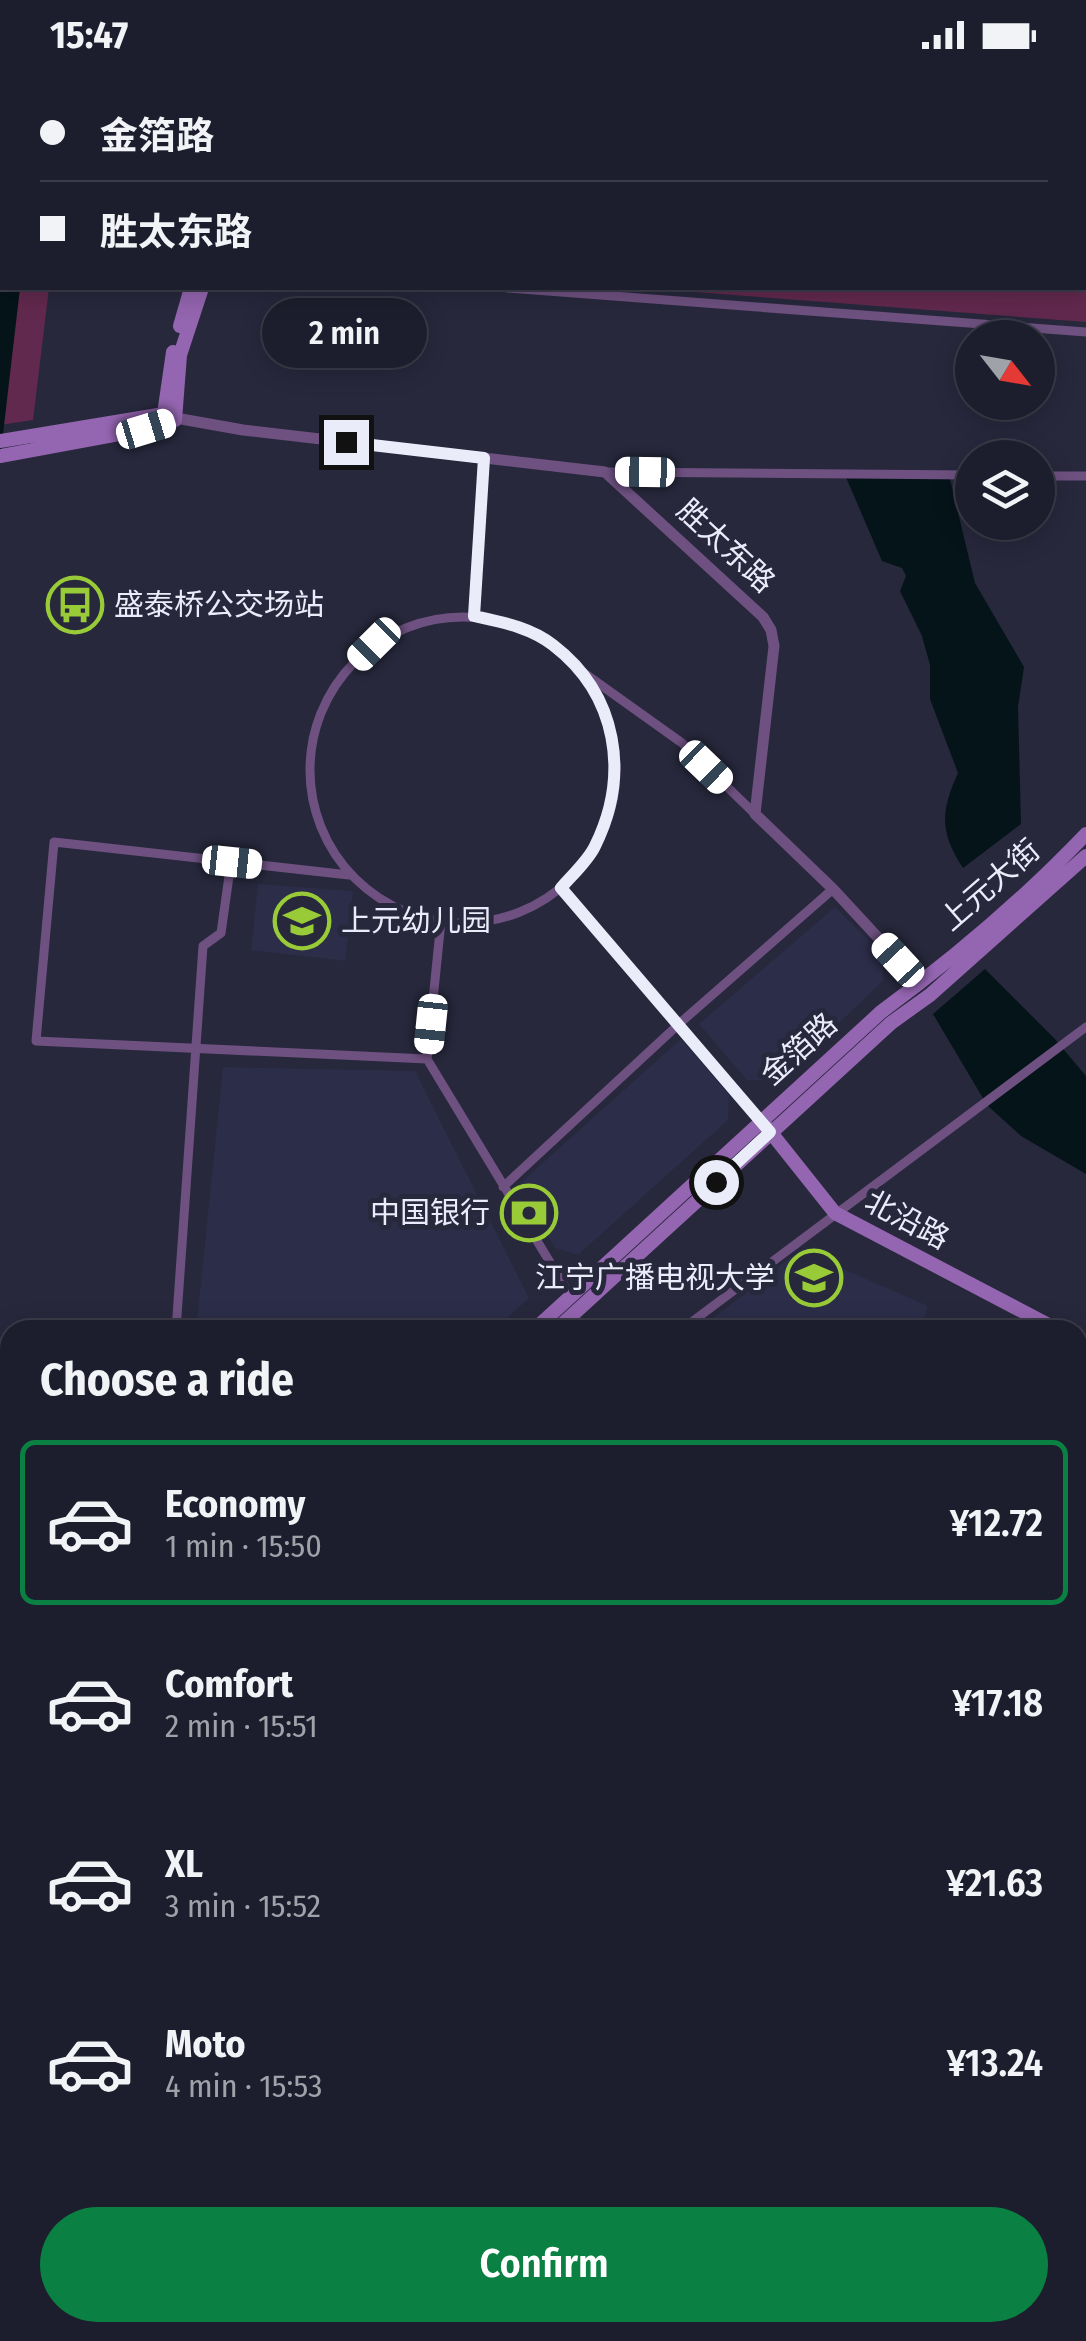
<!DOCTYPE html>
<meta charset="utf-8">
<style>
body{margin:0;font-family:"Fira Sans Condensed","Noto Sans SC",sans-serif;background:#252735;color:#f1f3f6;height:100vh;display:flex;flex-direction:column;font-size:38px;white-space:nowrap}
*{box-sizing:border-box;margin:0}
p{font-size:32px;color:#a0a2aa}
.icon{flex:none;width:55px;height:55px;fill:none;stroke:currentColor;stroke-width:2;stroke-linecap:round;stroke-linejoin:round}
.map{position:relative;flex:1;overflow:hidden}
.sheet{position:absolute;left:0px;top:1250px;width:1088px;height:1022px;display:flex;flex-direction:column;background:#1d1e2d;border-radius:30px 30px 0 0;box-shadow:0 5px 25px #0003,0 0 0 2px #3b3c49}
.sheet>*{flex:none}
.guide{position:absolute;left:0px;top:0px;width:1088px;height:220px;box-shadow:0 5px 25px #0003,0 0 0 2px #3b3c49;display:grid;align-content:center;height:220px;padding:0 40px;background:#1d1e2d}
.needle{width:65px;rotate:121deg}
.tools{position:absolute;left:955px;top:250px;display:grid;gap:20px}
.tools a{display:grid;place-items:center;width:100px;height:100px;border-radius:50%;background:#1d1e2d;box-shadow:0 5px 25px #0003,0 0 0 2px #3b3c49;font-size:50px}
.end{position:absolute;width:45px;height:45px;margin:-22px;border:12px solid #eaecfa;background:#111;box-shadow:0 0 0 5px #111}
.from{border-radius:50%}
.bubble{position:absolute;height:70px;border-radius:35px;background:#1d1e2d;box-shadow:0 5px 25px #0003,0 0 0 2px #3b3c49;font-size:32px;font-weight:600;line-height:70px;text-align:center}
.car{position:absolute;width:30px;height:60px;margin:-30px -15px;border-radius:12px;box-shadow:0 0 8px 2px #0007;background:linear-gradient(#fff 24%,#345 0 40%,#fff 0 76%,#345 0 86%,#fff 0)}
.guide b{display:flex;align-items:center;gap:35px;height:95px;font-size:38px}
.guide b+b{border-top:2px solid #3b3c49}
.guide i{width:25px;height:25px;background:#f1f3f6}
ul{padding:0;list-style:none}
li{display:flex;align-items:center;gap:30px;height:165px;margin:0 20px 15px;padding:0 20px;border:5px solid transparent;border-radius:15px}
li div{flex:1}
li b{display:block;font-size:38px}
li em{font-style:normal;font-weight:600}
li.active{border-color:#0b8043}
li>.icon{width:90px;height:90px;stroke-width:1.5}
h2{padding:0 40px;font-size:45px;line-height:120px}
.button{display:flex;gap:20px;margin-top:auto;padding:20px 40px}
.button a{flex:1;height:115px;border-radius:60px;background:#0b8043;color:#fff;font-size:40px;font-weight:600;line-height:115px;text-align:center}
.status{display:flex;justify-content:space-between;align-items:center;height:70px;padding:0 50px;background:#1d1e2d;direction:ltr}
.status svg{height:28px;fill:currentColor}
.map>svg:first-child{display:block}
</style>
<div class="status"><b>15:47</b><svg viewBox="0 0 49 12"><path d="M0 12V9h3v3zM5 12V6h3v6zM10 12V3h3v9zM15 12V0h3v12zM26 1h20v11H26zM47 4h2v5h-2z"/></svg></div>
<div class="map">
<svg width="1086" height="2271" viewBox="0 0 1086 2271">
<rect width="100%" height="100%" fill="#27283c"/>
<path fill="#2c2d48" d="M258,814L353,821L345,891L251,880Z
M835,837L880,881L884,910L779,1010H747L699,954Z
M681,969L729,1025L728,1050L578,1185L555,1178L518,1115Z
M223,997L415,1001L529,1228L494,1260H196Z
M800,1180L928,1236L921,1260H698Z
M0,1926L10,1931V2234L0,2232Z"/>
<path fill="#62294e" d="M0,0L244,2H2V218H49L33,350L0,355Z
M483,0H1086V252L643,218H1085V2H481Z
M0,1488L10,1496V1682L0,1690Z
M10,1752V1897L0,1889V1761Z"/>
<path fill="#051419" d="M0,0H856L896,2H2V218H20L0,390Z
M845,405H949L975,513L1024,597L1018,637L1021,754L963,798C940,763 940,742 958,703L930,629V595L922,566L900,521L906,506L902,498L882,491Z
M985,899L1054,968L1086,1006V1104L1021,1066L987,1035L933,944Z"/>
<g fill="none" stroke-linecap="round" stroke-linejoin="round">
<path stroke="#6e5180" stroke-width="9" d="M507,218L1086,262
M605,402L972,405
M1038,406H1086
M474,546L484,388
M310 700a153 153 0 1 1 306 0a153 153 0 1 1-306 0Z
M584,603L682,673L755,744
M349,805L54,772L36,971L427,989
M561,818L761,1051
M441,851L427,989L571,1227
M503,1117L680,953L833,819
M176,1260L203,876L221,863L231,792
M681,1260L1086,957
M1078,1407L1086,1389
M1078,1437L1086,1442
M1078,1653H1086
M1078,1838L1086,1845
M0,1902L10,1908"/>
<path stroke="#6e5180" stroke-width="11" d="M170,347L243,360L605,402L763,547L771,560L774,576L755,744L833,819L920,913
M0,2263L34,2271"/>
<path stroke="#9465b0" stroke-width="14" d="M257,2V0
M271,2L272,0
M180,256L191,218
M0,371L164,344L173,282
M0,386L146,359L175,350L180,285L202,218
M765,1055L835,1143L1058,1260
M534,1260L881,942C953,889 1024,829 1086,764
M556,1260L891,953L930,925L1086,786
M1078,1270L1086,1275
M0,1455L10,1464
M0,1474L10,1483
M0,1717L10,1708
M0,1736L10,1727
M289,2271L291,2262
M308,2271L311,2262"/>
</g>
<g fill="none" stroke-linecap="round" stroke-linejoin="round">
<path stroke="#eaecfa" stroke-width="12" d="M346,372L484,388L474,546C501,552 530,557 553,575C618,625 630,705 595,776C588,791 572,805 561,818L770,1062L716,1112"/>
</g>
<defs>
<g id="bus-ring" transform="scale(2.875)"><circle r="9.5" fill="#27283c" stroke="#98cb37" stroke-width="1.5"/><path d="M-5-6H5V4H4V6H2V4H-2V6H-4V4H-5ZM-3.5-4V0h7V-4ZM-3.5 1.2v1.5H-2V1.2ZM2 1.2v1.5H3.5V1.2Z" fill="#98cb37"/></g>
<g id="school-ring" transform="scale(2.875)"><circle r="9.5" fill="#27283c" stroke="#98cb37" stroke-width="1.5"/><path d="M0-5L7-2L0 1L-7-2ZM-4 1L0 2.5L4 1V4Q0 6-4 4Z" fill="#98cb37"/></g>
<g id="bank-ring" transform="scale(2.875)"><circle r="9.5" fill="#27283c" stroke="#98cb37" stroke-width="1.5"/><path d="M-6-4H6V4H-6ZM0-2.3a2.3 2.3 0 1 0 0 4.6a2.3 2.3 0 1 0 0-4.6Z" fill="#98cb37"/></g>
<g id="university-ring" transform="scale(2.875)"><circle r="9.5" fill="#27283c" stroke="#98cb37" stroke-width="1.5"/><path d="M0-5L7-2L0 1L-7-2ZM-4 1L0 2.5L4 1V4Q0 6-4 4Z" fill="#98cb37"/></g>
</defs>
<g fill-rule="evenodd">
<use href="#bus-ring" x="75" y="535"/>
<use href="#school-ring" x="302" y="851"/>
<use href="#bank-ring" x="529" y="1143"/>
<use href="#university-ring" x="814" y="1208"/>
</g>
<g text-anchor="middle" dominant-baseline="central" stroke-width="10" stroke-linejoin="round" paint-order="stroke">
<g font-size="30" fill="#eaecfa" stroke="#27283c">
<text transform="translate(726 476) rotate(43)">胜太东路</text>
<text transform="translate(990 815) rotate(-41)">上元大街</text>
<text transform="translate(799 979) rotate(-42)">金箔路</text>
<text transform="translate(907 1150) rotate(28)">北沿路</text>
</g>
<g font-size="30" fill="#eaecfa" stroke="#27283c" text-anchor="start">
<text x="114" y="535">盛泰桥公交场站</text>
<text x="341" y="851">上元幼儿园</text>
<text x="490" y="1143" text-anchor="end">中国银行</text>
<text x="775" y="1208" text-anchor="end">江宁广播电视大学</text>
</g>
</g>
</svg>
<div class="tools">
<a><svg class="needle" viewBox="-14 -14 28 28"><path d="M0-13l5 13h-10z" fill="#e53935"/><path d="M0 13l5-13h-10z" fill="#a0a2aa"/></svg></a>
<a><svg class="icon" aria-label="layers" viewBox="0 0 24 24"><path d="M12 4l9 5-9 5-9-5zM3 14l9 5 9-5"/></svg></a>
</div>
<i class="end from" style="left:716px;top:1112px"></i>
<i class="end" style="left:346px;top:372px"></i>
<div class="bubble" style="left:262px;top:228px;width:165px">2 min</div>
<i class="car" style="left:146px;top:359px;rotate:73deg"></i>
<i class="car" style="left:645px;top:402px;rotate:271deg"></i>
<i class="car" style="left:374px;top:574px;rotate:225deg"></i>
<i class="car" style="left:706px;top:697px;rotate:134deg"></i>
<i class="car" style="left:232px;top:792px;rotate:96deg"></i>
<i class="car" style="left:898px;top:890px;rotate:317deg"></i>
<i class="car" style="left:431px;top:954px;rotate:186deg"></i>
<div class="guide">
<b><i class="from"></i>金箔路</b>
<b><i></i>胜太东路</b>
</div>
<section class="sheet">
<h2>Choose a ride</h2>
<ul>
<li class="active"><svg class="icon" aria-label="car" viewBox="0 0 24 24"><path d="M5 17H2v-5l4-1 3-4h7l3 4 3 1v5h-3M9 17h6M6 11h13"/><circle cx="7" cy="17" r="2"/><circle cx="17" cy="17" r="2"/></svg><div><b>Economy</b><p>1 min · 15:50</p></div><em>¥12.72</em></li>
<li><svg class="icon" aria-label="car" viewBox="0 0 24 24"><path d="M5 17H2v-5l4-1 3-4h7l3 4 3 1v5h-3M9 17h6M6 11h13"/><circle cx="7" cy="17" r="2"/><circle cx="17" cy="17" r="2"/></svg><div><b>Comfort</b><p>2 min · 15:51</p></div><em>¥17.18</em></li>
<li><svg class="icon" aria-label="car" viewBox="0 0 24 24"><path d="M5 17H2v-5l4-1 3-4h7l3 4 3 1v5h-3M9 17h6M6 11h13"/><circle cx="7" cy="17" r="2"/><circle cx="17" cy="17" r="2"/></svg><div><b>XL</b><p>3 min · 15:52</p></div><em>¥21.63</em></li>
<li><svg class="icon" aria-label="car" viewBox="0 0 24 24"><path d="M5 17H2v-5l4-1 3-4h7l3 4 3 1v5h-3M9 17h6M6 11h13"/><circle cx="7" cy="17" r="2"/><circle cx="17" cy="17" r="2"/></svg><div><b>Moto</b><p>4 min · 15:53</p></div><em>¥13.24</em></li>
</ul>
<div class="button"><a>Confirm</a></div>
</section>
</div>
